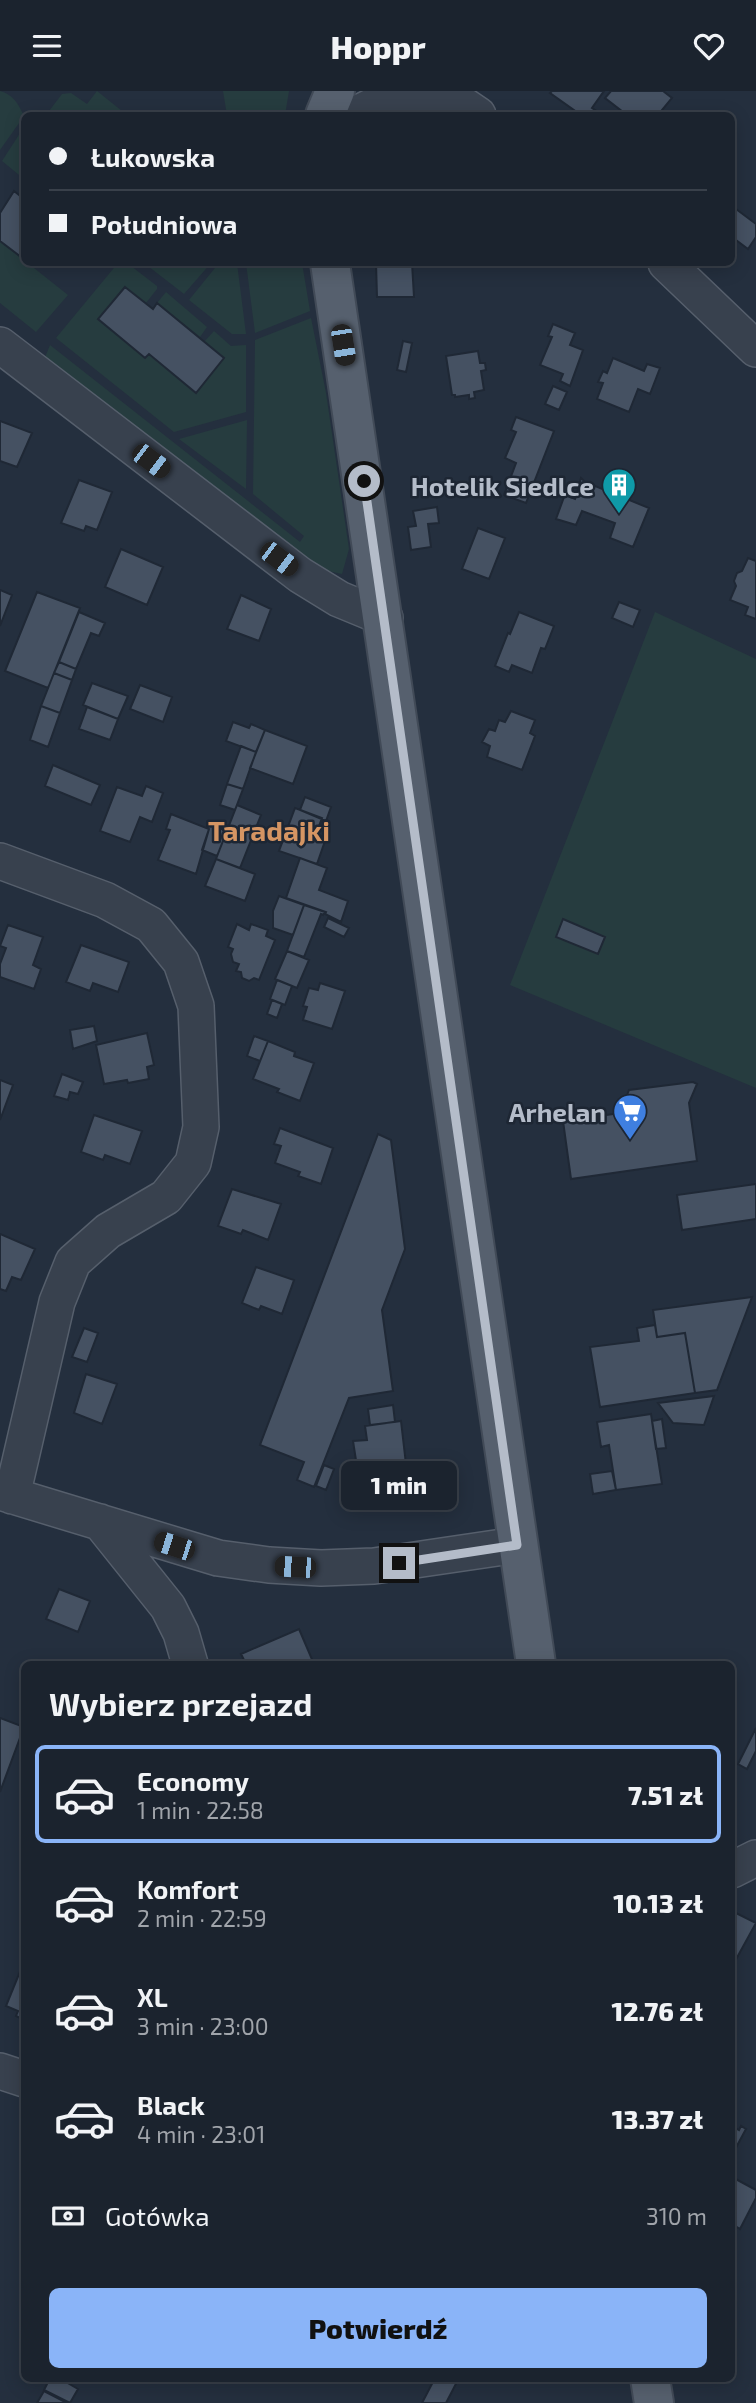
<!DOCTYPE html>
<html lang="pl">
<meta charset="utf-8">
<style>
body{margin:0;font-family:"Exo 2",sans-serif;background:#242b36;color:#f1f3f6;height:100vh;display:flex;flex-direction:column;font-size:26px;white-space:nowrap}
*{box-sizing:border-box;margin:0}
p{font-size:23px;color:#a0a4aa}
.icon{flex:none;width:38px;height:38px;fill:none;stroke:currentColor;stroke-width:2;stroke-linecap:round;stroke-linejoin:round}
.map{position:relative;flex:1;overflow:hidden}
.sheet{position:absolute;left:21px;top:1570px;width:714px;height:721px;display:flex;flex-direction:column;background:#1b232e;border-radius:10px;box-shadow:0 4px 18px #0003,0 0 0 2px #39404a}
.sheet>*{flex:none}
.guide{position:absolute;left:21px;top:21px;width:714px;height:154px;border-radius:10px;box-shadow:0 4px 18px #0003,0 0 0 2px #39404a;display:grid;align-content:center;height:154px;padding:0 28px;background:#1b232e}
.end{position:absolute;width:32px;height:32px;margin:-16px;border:9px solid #b4bcc9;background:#111;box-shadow:0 0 0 4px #111}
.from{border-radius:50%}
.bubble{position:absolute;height:49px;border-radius:10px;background:#1b232e;box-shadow:0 4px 18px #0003,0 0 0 2px #39404a;font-size:23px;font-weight:800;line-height:49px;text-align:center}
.car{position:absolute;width:21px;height:42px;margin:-21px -10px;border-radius:9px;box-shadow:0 0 5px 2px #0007;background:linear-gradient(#222 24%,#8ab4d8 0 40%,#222 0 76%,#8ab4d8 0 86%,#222 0)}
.guide b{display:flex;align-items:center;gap:24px;height:66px;font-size:26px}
.guide b+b{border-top:2px solid #39404a}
.guide i{width:18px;height:18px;background:#f1f3f6}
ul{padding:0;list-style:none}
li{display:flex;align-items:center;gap:21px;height:98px;margin:0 14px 10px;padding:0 14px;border:4px solid transparent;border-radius:10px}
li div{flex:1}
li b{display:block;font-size:26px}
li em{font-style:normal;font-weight:800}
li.selected{border-color:#8ab4f8}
li>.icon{width:63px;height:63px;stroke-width:1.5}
h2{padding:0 28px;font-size:32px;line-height:84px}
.pay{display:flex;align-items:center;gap:18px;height:77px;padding:0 28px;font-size:26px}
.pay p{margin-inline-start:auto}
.action{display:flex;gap:14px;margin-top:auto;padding:14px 28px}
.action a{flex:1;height:80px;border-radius:10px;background:#8ab4f8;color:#111;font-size:28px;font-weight:800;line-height:80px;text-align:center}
header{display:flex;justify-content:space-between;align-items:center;height:91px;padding:0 28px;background:#1b232e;font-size:32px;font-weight:800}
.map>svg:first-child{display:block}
</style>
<header><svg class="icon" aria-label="menu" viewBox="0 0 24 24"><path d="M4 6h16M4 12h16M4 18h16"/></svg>Hoppr<svg class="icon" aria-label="heart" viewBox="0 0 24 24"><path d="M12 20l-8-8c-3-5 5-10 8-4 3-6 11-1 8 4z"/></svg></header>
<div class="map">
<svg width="756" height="2312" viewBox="0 0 756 2312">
<rect width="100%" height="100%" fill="#242f3e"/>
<path fill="#263c3f" d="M0,0C13,3 19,14 24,25L0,59Z
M97,0L127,24H46L62,3L71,2L87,13Z
M223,0H289L285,24H227Z
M24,36V88L2,70Z
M0,150L68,204L36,241L0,212Z
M118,172H127L157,195V198L146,212L124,196L98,229L145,266L149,263L196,301L224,268L204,251L214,240L231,255L246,254V321L174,341L56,247Z
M144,172H211L184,203Z
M219,172H237L246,243H232L189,209Z
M246,172H302L310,220L255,242Z
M166,201L207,236L200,246L157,212Z
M311,227L326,302L349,458L342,483L328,480L325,485L44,269L50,254L300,451L304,445L253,403L255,249Z
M247,329L246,398L179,348Z
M655,521L756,568V997L510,894Z"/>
<path fill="#455162" stroke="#1f2835" stroke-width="2" d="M552,0H604L592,17L603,24H581L550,2Z
M611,0H663L672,7L658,24H627L605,7Z
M14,100L24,108V162L21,166L0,150V122Z
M732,115L756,133V146L748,158L732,146Z
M376,172H412L414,206H377Z
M125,196L153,218L157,212L224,267L196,302L149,263L145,267L98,228Z
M553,233L575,242L570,254L583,259L570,295L560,290L563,283L540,274L552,246L548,245Z
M403,250L412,252L406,281L397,279Z
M478,260L480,272H485L486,279L481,280L484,299L474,301L475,307L469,308V304L455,306V304H452L446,265Z
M613,267L644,280L647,273L660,277L650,303L638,298L629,321L597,308L603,292L598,291L603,280L607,282Z
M553,295L567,301L559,319L545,313Z
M516,326L554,340L526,412L504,404L516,372L505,367L516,341L511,339Z
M0,330L32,342L17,376L0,370Z
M581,387L585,391L649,417L633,456L610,447L615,432L582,420L576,434L556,428L564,406L563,403L575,408Z
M79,389L112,401L97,439L86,435L84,440L61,432Z
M437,416L439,432L428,433L431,456L411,459L408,436L416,435L413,420Z
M478,437L505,447L489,488L462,478Z
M121,458L163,476L147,514L105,496Z
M748,467L756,470V528L745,524L748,516L730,509L736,495L734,490L737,482L742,480Z
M0,499L12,504L0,535Z
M37,501L80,517L48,597L5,580Z
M241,504L271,518L259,550L227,538Z
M619,511L640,519L633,536L612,527Z
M79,521L105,532L99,545L91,542L76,578L59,571Z
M519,521L554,535L545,558L541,557L532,582L512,574L509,581L495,575L508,542L510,543Z
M59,571L76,578L72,589L54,582Z
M54,582L72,589L60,622L41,615Z
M92,592L128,605L118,628L83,614Z
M140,594L172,606L163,631L130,618Z
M41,615L60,622L48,656L30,649Z
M87,616L118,628L110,649L79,638Z
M511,620L535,629L530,642L535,645L522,679L487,666L490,655L482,651L489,638L495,640L499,629L505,631Z
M233,631L249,637L251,633L265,639L256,661L226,650Z
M265,639L307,655L293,693L250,677Z
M241,655L256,661L243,698L227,693Z
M53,674L100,694L91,714L45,695Z
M227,693L243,698L235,719L220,714Z
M146,695L163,702L152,731L140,726L130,751L100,740L117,696L142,705Z
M305,706L331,716L326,730L300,719Z
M237,714L261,724L240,777L216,768Z
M295,717L322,727L316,743L326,747L317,773L279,760Z
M171,723L209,738L196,783L158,769L170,739L166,738Z
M208,733L227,740L217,765L202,759L209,738L207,736Z
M300,767L327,777L319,799L348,810L341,831L325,823L326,821L286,807Z
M216,768L255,783L245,810L205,795Z
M279,805L304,814L293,844L273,837V820Z
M304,814L325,821L323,824L321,823L304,866L287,860Z
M328,827L349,837L344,846L324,836Z
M563,828L605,846L598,863L556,846Z
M237,833L249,839L251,833L268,839L266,845L275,849L259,889L254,887L249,890L242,887L241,881L236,880L239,873L233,871L231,863L233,858L228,856Z
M8,834L43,846L33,874L41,878L34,898L0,886V873L6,857L0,855Z
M81,854L129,871L118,901L93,892L90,900L66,891Z
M287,860L309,869L297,897L275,888Z
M277,889L292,895L285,914L270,908Z
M320,892L345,900L332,938L303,929L307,916L303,915L309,897L318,899Z
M272,909L282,913L277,927L267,923Z
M94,935L97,950L73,958L70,939Z
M147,942L154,974L147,976L149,988L128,992L127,989L104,993L96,954Z
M254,945L268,950L260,970L247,965Z
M268,950L295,961L294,965L314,972L300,1010L277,1001L279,998L253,988Z
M62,983L83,991L78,1003L70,1001L68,1009L54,1005Z
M0,989L13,994L0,1029Z
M693,991L697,993L689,1012L697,1070L571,1088L563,1030L620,1022L629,999Z
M94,1024L142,1040L130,1073L105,1064L103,1069L81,1061Z
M280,1037L333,1057L321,1093L298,1085L300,1081L275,1072L281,1055L274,1053Z
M378,1043L391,1049L405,1158L382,1219L393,1300L349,1307L314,1396L297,1389L304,1371L260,1354Z
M756,1093V1128L682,1139L677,1104Z
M232,1098L281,1113L268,1149L243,1139L241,1143L218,1135Z
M0,1143L35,1158L21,1189L12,1186L6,1200L0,1198Z
M256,1176L294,1189L282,1223L261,1215L259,1219L242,1212Z
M752,1206L717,1299L695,1302L685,1242L657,1246L653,1219Z
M655,1234L657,1246L685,1242L695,1302L600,1316L590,1256L639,1250L637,1237Z
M84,1237L98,1242L87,1271L72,1266Z
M86,1283L117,1293L102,1333L74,1322Z
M714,1305L704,1334L673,1332L658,1312Z
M393,1314L395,1331L370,1334L368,1318Z
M651,1323L662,1393L616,1399L609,1354L601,1356L597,1331Z
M662,1328L666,1357L656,1358L652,1330Z
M401,1330L407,1382L372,1387L370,1374L357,1376L353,1350L367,1349L365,1335Z
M324,1374L334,1378L326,1399L316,1395Z
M612,1380L616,1399L593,1403L590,1383Z
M59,1498L90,1510L78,1541L46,1528Z
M299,1538L314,1573H246L241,1563Z
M0,1627L24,1636L0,1701Z
M756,1637V1660L747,1678L738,1673Z
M732,1820L756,1832L734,1872L732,1870Z
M21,1878L24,1879V1929L16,1925L18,1920L6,1915Z
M732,2035L739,2039L741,2035L746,2038L732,2064Z
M732,2086L756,2099V2107L740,2138L732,2133Z
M50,2287H59L78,2298L70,2312L44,2299Z
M435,2287H459L446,2312H422Z
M44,2300L67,2312H37Z"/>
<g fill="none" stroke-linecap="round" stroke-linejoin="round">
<g stroke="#565f6c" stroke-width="38">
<path id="minor" d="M443,0L478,24
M356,24C383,6 415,4 447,3
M666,172L756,258
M0,254L300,484L339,508L385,527
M0,770L105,809L151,834L181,871L196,915L201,1036L193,1072L166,1106L108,1140L73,1171L57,1211L12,1405
M0,1401L218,1467L269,1474L321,1477L374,1475L517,1454
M100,1431L168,1516L181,1542L190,1573
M732,1779L756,1767
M0,1980L24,1988"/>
</g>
<g stroke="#414a57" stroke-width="42">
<path id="major" d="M325,24L335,0
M330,172C402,638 464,1107 536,1573
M650,2287L654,2312"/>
</g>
<use href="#minor" stroke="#38414e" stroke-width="35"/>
<use href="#major" stroke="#56606e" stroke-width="38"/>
</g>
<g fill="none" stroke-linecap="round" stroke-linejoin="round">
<path stroke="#b4bcc9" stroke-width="9" d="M364,390L517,1454L399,1472"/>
</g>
<defs>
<g id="building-pin" transform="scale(1.75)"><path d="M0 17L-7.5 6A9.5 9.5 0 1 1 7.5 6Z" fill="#0f9aa8" stroke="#1d2633"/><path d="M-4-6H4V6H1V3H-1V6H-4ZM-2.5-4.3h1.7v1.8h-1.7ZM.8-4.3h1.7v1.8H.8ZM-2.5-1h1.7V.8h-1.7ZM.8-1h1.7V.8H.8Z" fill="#fff"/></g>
<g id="supermarket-pin" transform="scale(1.75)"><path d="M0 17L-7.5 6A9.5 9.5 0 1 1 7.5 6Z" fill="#3f7fe0" stroke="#1d2633"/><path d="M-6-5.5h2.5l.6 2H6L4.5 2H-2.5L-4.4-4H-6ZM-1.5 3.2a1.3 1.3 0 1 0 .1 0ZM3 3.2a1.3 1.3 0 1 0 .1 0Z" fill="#fff"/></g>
</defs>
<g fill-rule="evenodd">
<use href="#building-pin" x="619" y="394"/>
<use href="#supermarket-pin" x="630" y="1020"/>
</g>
<g text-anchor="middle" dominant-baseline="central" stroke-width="5" stroke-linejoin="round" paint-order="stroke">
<g font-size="26" font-weight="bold" fill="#b4bcc9" stroke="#1d2633" text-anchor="end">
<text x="594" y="394">Hotelik Siedlce</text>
<text x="606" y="1020">Arhelan</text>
</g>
<g font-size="28" font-weight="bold" fill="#d59563" stroke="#1d2633">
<text x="269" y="739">Taradajki</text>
</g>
</g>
</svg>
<i class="end from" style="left:364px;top:390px"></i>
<i class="end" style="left:399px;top:1472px"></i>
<div class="bubble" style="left:341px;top:1370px;width:116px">1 min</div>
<i class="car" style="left:343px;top:254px;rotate:171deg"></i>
<i class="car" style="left:151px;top:370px;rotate:127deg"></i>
<i class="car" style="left:279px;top:468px;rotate:127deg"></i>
<i class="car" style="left:174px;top:1455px;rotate:288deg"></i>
<i class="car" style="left:295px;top:1476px;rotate:273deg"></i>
<div class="guide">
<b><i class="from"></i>Łukowska</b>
<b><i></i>Południowa</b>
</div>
<section class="sheet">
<h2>Wybierz przejazd</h2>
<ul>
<li class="selected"><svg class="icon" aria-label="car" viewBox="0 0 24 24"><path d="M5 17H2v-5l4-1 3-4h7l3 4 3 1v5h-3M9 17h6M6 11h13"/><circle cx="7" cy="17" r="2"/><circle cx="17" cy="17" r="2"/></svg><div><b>Economy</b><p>1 min · 22:58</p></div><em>7.51 zł</em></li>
<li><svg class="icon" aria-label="car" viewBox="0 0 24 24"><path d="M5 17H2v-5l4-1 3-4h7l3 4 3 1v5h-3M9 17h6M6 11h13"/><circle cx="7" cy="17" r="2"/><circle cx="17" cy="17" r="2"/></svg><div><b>Komfort</b><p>2 min · 22:59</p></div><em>10.13 zł</em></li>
<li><svg class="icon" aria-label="car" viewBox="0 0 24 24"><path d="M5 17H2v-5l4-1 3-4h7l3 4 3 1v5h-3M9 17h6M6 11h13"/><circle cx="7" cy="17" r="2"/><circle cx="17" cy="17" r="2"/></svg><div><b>XL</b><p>3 min · 23:00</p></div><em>12.76 zł</em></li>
<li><svg class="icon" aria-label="car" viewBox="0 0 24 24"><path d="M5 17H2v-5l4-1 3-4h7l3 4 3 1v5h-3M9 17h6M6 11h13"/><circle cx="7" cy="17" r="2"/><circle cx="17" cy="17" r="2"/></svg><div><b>Black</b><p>4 min · 23:01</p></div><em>13.37 zł</em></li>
</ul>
<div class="pay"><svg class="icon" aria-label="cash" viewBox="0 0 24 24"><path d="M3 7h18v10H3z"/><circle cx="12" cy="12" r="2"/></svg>Gotówka<p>310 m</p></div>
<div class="action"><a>Potwierdź</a></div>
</section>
</div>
